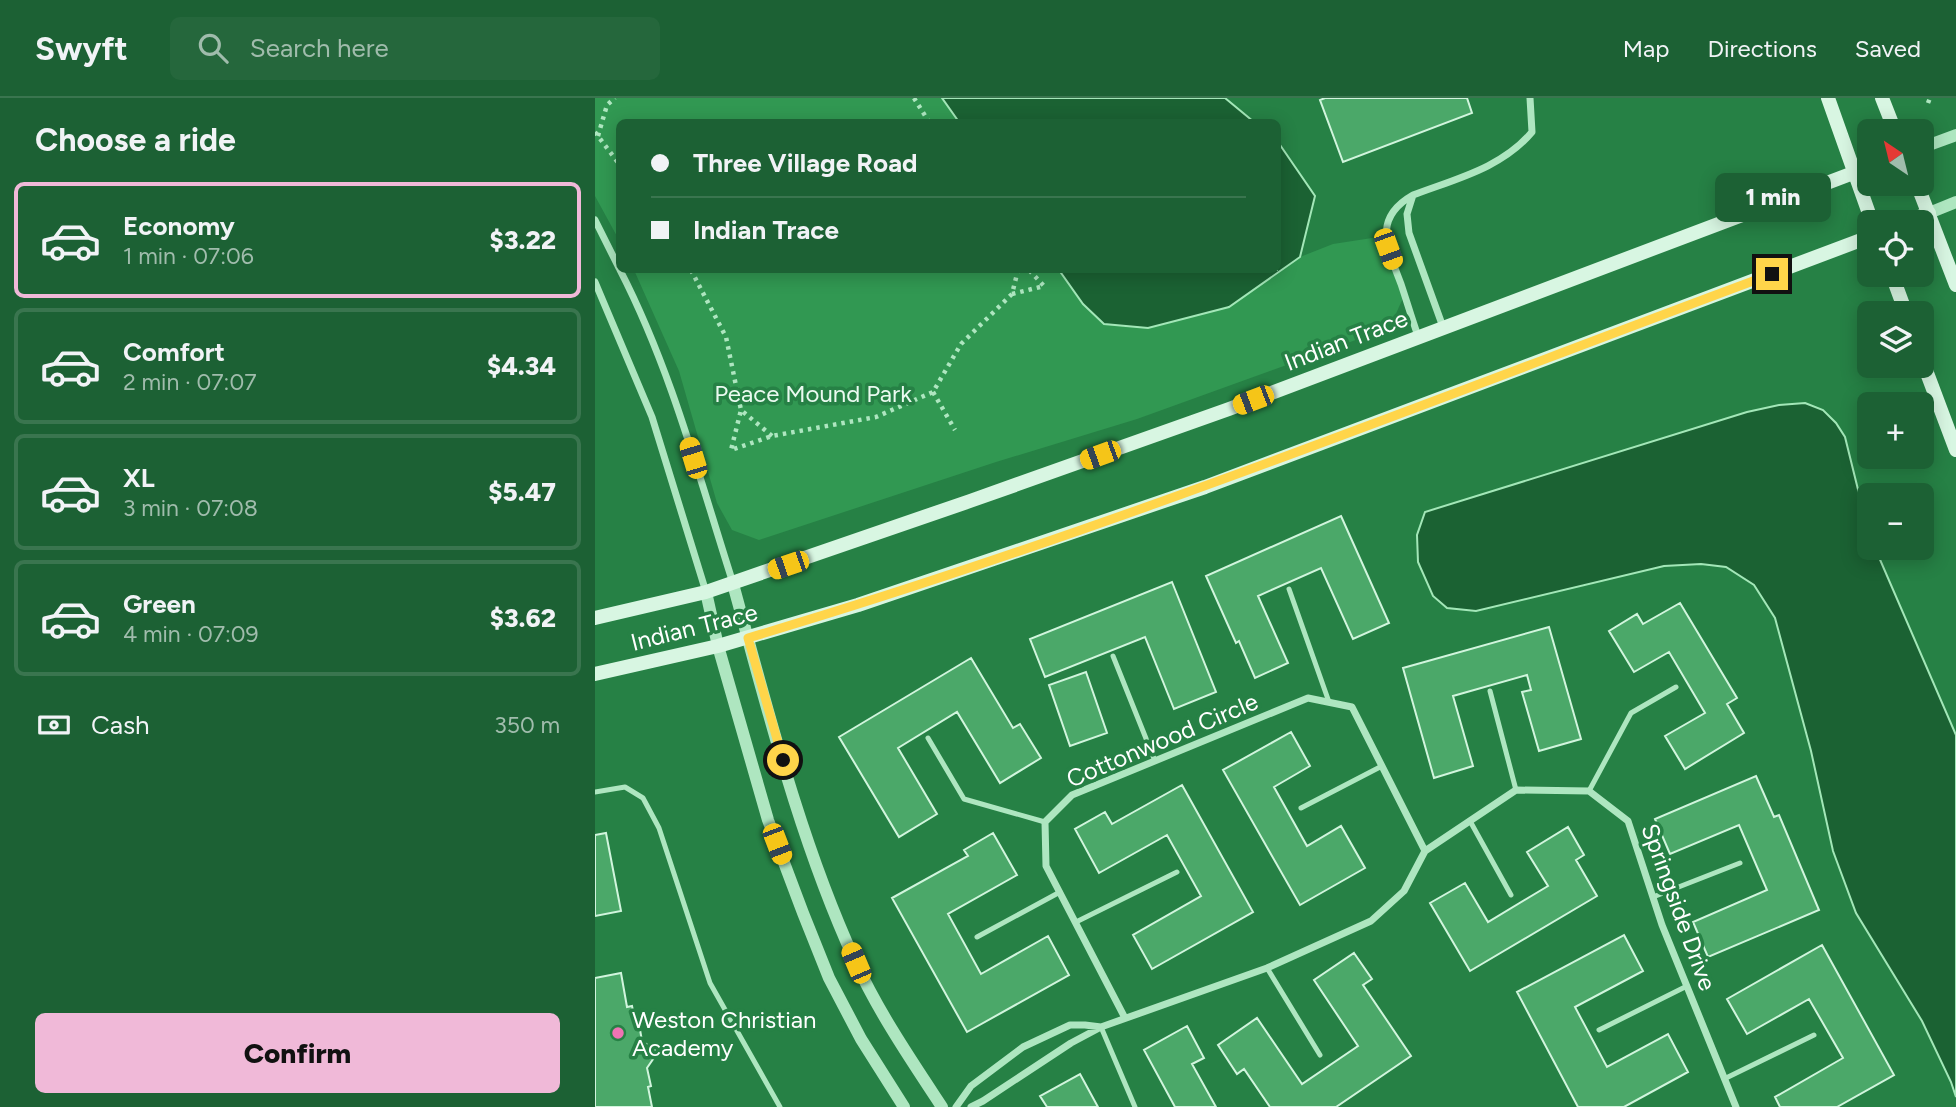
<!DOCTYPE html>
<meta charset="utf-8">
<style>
body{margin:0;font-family:Figtree,sans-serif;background:#25673c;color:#f1f3f6;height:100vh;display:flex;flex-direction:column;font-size:26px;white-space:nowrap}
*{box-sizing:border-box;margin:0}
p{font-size:23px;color:#a0bcac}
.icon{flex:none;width:38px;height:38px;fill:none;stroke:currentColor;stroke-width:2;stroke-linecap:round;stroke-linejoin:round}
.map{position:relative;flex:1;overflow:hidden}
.details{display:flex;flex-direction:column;background:#1c6134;width:595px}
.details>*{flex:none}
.hud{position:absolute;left:21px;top:21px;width:665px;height:154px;border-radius:10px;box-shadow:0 4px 18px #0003;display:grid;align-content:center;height:154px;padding:0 35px;background:#1c6134}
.needle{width:46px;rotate:325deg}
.controls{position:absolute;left:1262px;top:21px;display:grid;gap:14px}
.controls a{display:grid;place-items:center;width:77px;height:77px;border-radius:10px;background:#1c6134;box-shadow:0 4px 18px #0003;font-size:35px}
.end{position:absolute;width:32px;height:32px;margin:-16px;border:9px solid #ffd54a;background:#111;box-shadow:0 0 0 4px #111}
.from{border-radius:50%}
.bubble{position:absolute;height:49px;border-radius:10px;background:#1c6134;box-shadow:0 4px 18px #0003;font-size:23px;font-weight:800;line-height:49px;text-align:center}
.car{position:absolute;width:21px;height:42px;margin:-21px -10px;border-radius:9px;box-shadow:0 0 5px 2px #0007;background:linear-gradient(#f5c518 24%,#345 0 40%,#f5c518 0 76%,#345 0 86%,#f5c518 0)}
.hud b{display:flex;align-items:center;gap:24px;height:66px;font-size:26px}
.hud b+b{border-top:2px solid #3a754f}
.hud i{width:18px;height:18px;background:#f1f3f6}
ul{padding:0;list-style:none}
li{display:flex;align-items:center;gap:21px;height:116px;margin:0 14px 10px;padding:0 21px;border:4px solid #3a754f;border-radius:10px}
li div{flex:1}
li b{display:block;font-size:26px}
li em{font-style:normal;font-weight:800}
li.on{border-color:#f0b9d8}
li>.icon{width:63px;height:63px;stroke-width:1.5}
h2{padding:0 35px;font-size:32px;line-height:84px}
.pay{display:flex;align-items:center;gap:18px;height:77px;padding:0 35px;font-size:26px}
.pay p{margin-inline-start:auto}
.cta{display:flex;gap:14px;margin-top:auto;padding:14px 35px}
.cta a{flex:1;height:80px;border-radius:10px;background:#f0b9d8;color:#111;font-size:28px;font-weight:800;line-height:80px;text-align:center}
header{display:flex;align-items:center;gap:42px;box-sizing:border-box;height:98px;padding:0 35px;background:#1c6134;border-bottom:2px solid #3a754f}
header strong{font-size:33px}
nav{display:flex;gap:38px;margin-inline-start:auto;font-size:24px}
.search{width:490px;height:63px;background:#25673c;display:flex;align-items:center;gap:18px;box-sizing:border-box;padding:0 24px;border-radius:10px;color:#a0bcac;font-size:26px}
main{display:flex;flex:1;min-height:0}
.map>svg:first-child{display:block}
</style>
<header>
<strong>Swyft</strong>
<div class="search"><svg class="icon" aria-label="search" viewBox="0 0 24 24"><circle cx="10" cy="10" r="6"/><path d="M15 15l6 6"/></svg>Search here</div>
<nav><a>Map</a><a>Directions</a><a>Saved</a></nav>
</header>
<main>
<section class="details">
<h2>Choose a ride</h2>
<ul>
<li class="on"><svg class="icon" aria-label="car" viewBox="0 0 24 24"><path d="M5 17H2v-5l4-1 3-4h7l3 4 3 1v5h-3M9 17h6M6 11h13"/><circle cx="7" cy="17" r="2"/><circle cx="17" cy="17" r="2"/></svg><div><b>Economy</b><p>1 min · 07:06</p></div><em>$3.22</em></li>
<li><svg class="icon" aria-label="car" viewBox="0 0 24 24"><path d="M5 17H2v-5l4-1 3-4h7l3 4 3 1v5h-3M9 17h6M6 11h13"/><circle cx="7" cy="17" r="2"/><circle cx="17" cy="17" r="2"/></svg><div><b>Comfort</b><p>2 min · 07:07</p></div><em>$4.34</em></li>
<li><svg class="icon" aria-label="car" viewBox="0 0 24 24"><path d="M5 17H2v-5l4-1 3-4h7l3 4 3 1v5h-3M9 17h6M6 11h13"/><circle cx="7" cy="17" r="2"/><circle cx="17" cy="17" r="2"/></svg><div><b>XL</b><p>3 min · 07:08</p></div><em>$5.47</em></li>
<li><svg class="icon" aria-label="car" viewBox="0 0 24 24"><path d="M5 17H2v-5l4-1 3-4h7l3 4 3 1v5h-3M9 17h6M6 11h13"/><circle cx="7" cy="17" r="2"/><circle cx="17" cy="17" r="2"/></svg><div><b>Green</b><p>4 min · 07:09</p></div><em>$3.62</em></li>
</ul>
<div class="pay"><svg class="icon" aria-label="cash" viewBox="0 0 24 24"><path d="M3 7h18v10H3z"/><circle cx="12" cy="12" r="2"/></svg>Cash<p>350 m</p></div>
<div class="cta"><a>Confirm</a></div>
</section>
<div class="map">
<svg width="1361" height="1009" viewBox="0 0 1361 1009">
<rect width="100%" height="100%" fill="#268145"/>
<path fill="#319852" d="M0,0H347L364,24H24V142L0,98Z
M790,138L810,197C798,218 804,221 780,235L542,321L401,364L164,442L137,432L122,405L84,273L39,172H464L488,206L634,209L705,159L738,146Z"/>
<path fill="#1b6233" stroke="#a3e7b8" stroke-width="2" d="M347,0H630L659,24H364Z
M683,44L720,98L705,159L634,209L553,230L509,226L488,206L464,172H682Z
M1210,305L1228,312L1241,325L1250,339L1274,436V450H1280L1361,637V999L1356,984L1327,923L1261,815L1238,753L1216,653L1180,520L1159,487L1131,469L1106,466L1069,468L881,513L852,510L838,498L823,464L822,437L830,414L1152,314L1184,307Z"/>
<path fill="#4ba869" stroke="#d1f5dd" stroke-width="2" d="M730,0H872L877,15L748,64L725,2Z
M746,418L794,525L758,541L726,470L663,498L693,565L660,580L644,543L641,545L611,478Z
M577,484L621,594L579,611L550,539L450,579L435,541Z
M1085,505L1142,600L1132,606L1149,635L1090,671L1070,638L1110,615L1074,554L1039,574L1014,533L1042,516L1048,526Z
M954,529L986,641L944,653L927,594L936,592L932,577L858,598L878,668L839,680L808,570Z
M376,560L418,630L425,626L446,660L405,685L362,614L303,650L342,716L304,739L244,639Z
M491,574L512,635L475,648L454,587Z
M696,634L715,668L679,689L712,748L746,728L770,770L705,807L628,672Z
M1161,678L1179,719L1184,717L1224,812L1113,859L1098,824L1172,792L1144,727L1075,756L1060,721Z
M587,687L658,814L557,871L538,837L606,798L572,737L504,775L480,731L510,714L517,726Z
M973,729L989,757L981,762L1002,798L875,873L835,805L870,785L893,824L953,788L932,754Z
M11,735L26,813L0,818V737Z
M398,735L422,777L353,816L386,876L453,838L474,877L372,934L297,800L373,758L369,752Z
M1029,837L1048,873L980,909L1012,969L1073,936L1093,974L1029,1009H983L922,894Z
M1227,847L1299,977L1242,1009H1185L1180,999L1248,960L1214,901L1152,936L1132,901Z
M759,855L777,881L768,887L816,958L741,1009H675L649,971L642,976L623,947L662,920L707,986L763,948L719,882Z
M26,875L32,909L37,908L41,927L44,926L47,943L63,954L52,970L56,988L53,989L57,1009H0V880Z
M592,928L609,960L597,966L621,1009H580L549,952Z
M485,976L503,1009H452L445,998Z"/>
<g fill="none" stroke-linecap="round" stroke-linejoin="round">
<path stroke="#aee6c0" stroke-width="4.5" stroke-dasharray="3.5 5" stroke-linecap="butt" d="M319,0L334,24
M1333,5L1335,0
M0,34L24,66
M3,38L12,7L20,0
M96,172L131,239L146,312
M417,196L449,188L434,172
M338,294L360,332
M177,338L146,312L136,352L177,338L281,319L338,294L366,246L417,196L423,172"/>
<path stroke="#aee6c0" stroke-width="5" d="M694,491L734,604
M518,558L560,663
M895,593L921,692
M333,640L369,701L450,724
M994,693L1036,615L1081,589
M0,694L30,689L48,700L64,730L115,885L185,1009
M706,710L787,668
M875,723L916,797
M1058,799L1145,765
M481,824L582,774
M382,839L465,794
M672,870L725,957
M506,929L540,1009
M1004,932L1092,888
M1129,981L1219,937"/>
<path stroke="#aee6c0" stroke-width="7" d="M818,97C860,81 907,70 937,34L935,0
M0,122L24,170
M25,172C76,271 104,379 138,485
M0,184L57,319L111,494
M823,238C817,221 812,204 806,186C793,151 776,121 818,97L812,116L814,135L848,229
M530,920L451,768L450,724L477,697L713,600L757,609L830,753
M506,929L672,870L776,823L809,793L830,753L921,692L994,693L1033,723L1067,827L1141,1009
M361,1009L376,988L428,949L475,927H490L506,929L476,945L388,1003L376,1009"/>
<path stroke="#aee6c0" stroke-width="12" d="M1326,50L1361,37
M1334,115L1361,104
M138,486C173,613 205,743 260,863C284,915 316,962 347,1009
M111,494L123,548L173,722L208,815L234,880L266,941L309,1009"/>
<path stroke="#d8f6e2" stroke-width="14" d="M1233,0L1277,124
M1287,0L1300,33
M1322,86L1361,187
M1311,124L1334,115
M1297,177L1311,215
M1326,259L1361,352
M0,520L111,494L375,403L634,311L1274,69
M0,576L123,548L263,507L610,389L1274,139"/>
</g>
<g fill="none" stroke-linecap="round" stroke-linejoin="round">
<path stroke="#ffd54a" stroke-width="9" d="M188,662L153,540C501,437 837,302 1177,176"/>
</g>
<circle fill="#ef73b3" stroke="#268145" stroke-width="2.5" cx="23" cy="935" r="7"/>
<g text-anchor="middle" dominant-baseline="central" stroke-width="7" stroke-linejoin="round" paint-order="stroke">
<g font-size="24" fill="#fff" stroke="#268145">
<text transform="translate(751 242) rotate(-21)">Indian Trace</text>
<text transform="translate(99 529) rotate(-14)">Indian Trace</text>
<text transform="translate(567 642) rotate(-23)">Cottonwood Circle</text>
<text transform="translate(1084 809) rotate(70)">Springside Drive</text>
</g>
<g font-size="24" fill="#eafaf0" stroke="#268145">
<text x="218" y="295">Peace Mound Park</text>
</g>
<g font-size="24" fill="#fff" stroke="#268145" text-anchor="start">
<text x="37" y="921">Weston Christian<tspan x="37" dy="28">Academy</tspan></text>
</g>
</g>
</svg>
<div class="controls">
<a><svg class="needle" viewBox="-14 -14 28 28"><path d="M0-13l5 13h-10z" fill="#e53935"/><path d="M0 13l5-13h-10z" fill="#a0bcac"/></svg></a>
<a><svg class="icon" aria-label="locate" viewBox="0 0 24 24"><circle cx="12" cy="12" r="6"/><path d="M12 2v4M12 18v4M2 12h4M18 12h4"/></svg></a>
<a><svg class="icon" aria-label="layers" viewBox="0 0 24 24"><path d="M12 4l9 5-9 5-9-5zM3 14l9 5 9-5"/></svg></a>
<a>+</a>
<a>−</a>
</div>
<i class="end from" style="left:188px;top:662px"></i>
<i class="end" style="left:1177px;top:176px"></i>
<div class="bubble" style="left:1120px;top:75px;width:116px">1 min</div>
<i class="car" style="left:793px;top:151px;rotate:160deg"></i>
<i class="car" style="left:658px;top:302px;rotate:249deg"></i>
<i class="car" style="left:505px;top:357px;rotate:250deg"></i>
<i class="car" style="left:98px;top:360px;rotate:343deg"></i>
<i class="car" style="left:193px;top:467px;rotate:251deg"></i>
<i class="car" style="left:182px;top:746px;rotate:159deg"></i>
<i class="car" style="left:261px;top:865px;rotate:337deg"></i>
<div class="hud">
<b><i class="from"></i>Three Village Road</b>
<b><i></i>Indian Trace</b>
</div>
</div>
</main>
